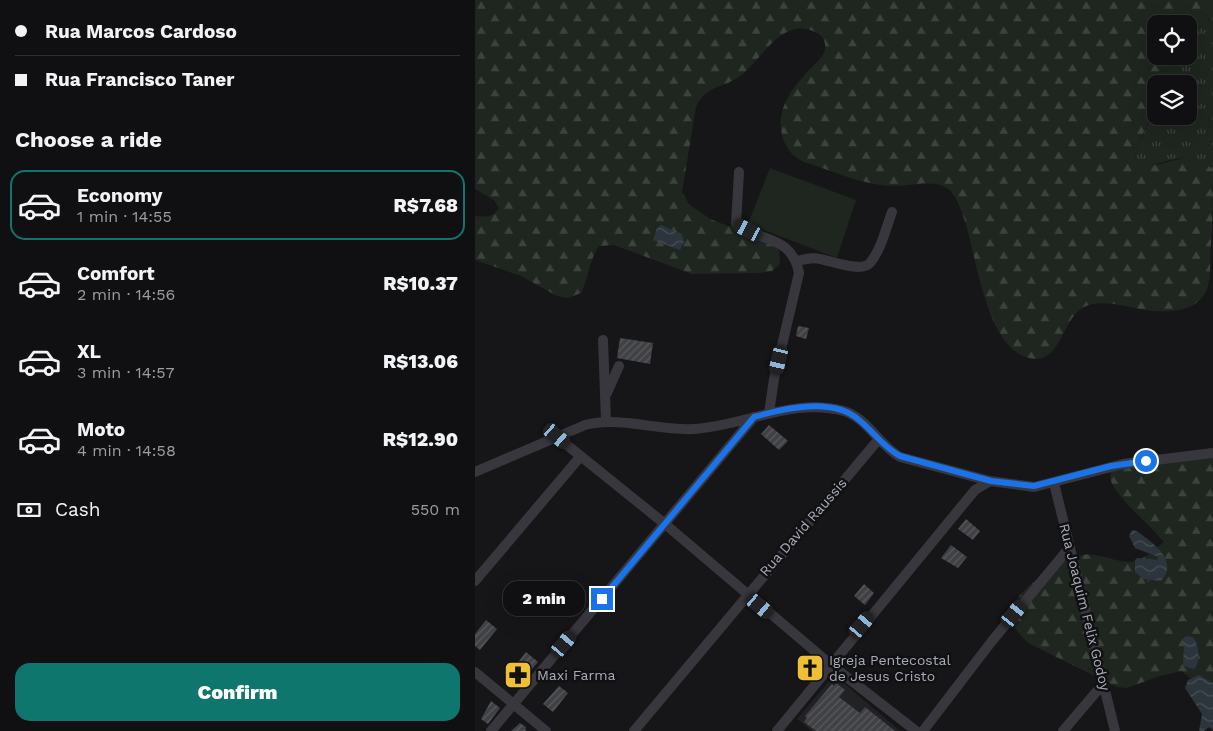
<!DOCTYPE html>
<meta charset="utf-8">
<style>
body{margin:0;font-family:"Work Sans",sans-serif;background:#19191b;color:#f1f3f6;height:100vh;display:flex;flex-direction:column;font-size:19px;white-space:nowrap}
*{box-sizing:border-box;margin:0}
p{font-size:16px;color:#9c9d9f}
.icon{flex:none;width:28px;height:28px;fill:none;stroke:currentColor;stroke-width:2;stroke-linecap:round;stroke-linejoin:round}
.map{position:relative;flex:1;overflow:hidden}
.details{display:flex;flex-direction:column;background:#101012;width:475px}
.details>*{flex:none}
.top-card{display:grid;align-content:center;height:110px;padding:0 15px;background:#101012}
.tools{position:absolute;left:672px;top:15px;display:grid;gap:10px}
.tools a{display:grid;place-items:center;width:50px;height:50px;border-radius:10px;background:#101012;box-shadow:0 5px 20px #0002,0 0 0 1px #303032;font-size:25px}
.end{position:absolute;width:22px;height:22px;margin:-11px;border:6px solid #1a73e8;background:#fff;box-shadow:0 0 0 2px #fff}
.from{border-radius:50%}
.bubble{position:absolute;height:35px;border-radius:15px;background:#101012;box-shadow:0 5px 20px #0002,0 0 0 1px #303032;font-size:16px;font-weight:800;line-height:35px;text-align:center}
.car{position:absolute;width:15px;height:30px;margin:-15px -8px;border-radius:6px;box-shadow:0 0 4px 1px #0007;background:linear-gradient(#222 24%,#8ab4d8 0 40%,#222 0 76%,#8ab4d8 0 86%,#222 0)}
.top-card b{display:flex;align-items:center;gap:18px;height:48px;font-size:19px}
.top-card b+b{border-top:1px solid #303032}
.top-card i{width:12px;height:12px;background:#f1f3f6}
ul{padding:0;list-style:none}
li{display:flex;align-items:center;gap:15px;height:70px;margin:0 10px 8px;padding:0 5px;border:2px solid transparent;border-radius:15px}
li div{flex:1}
li b{display:block;font-size:19px}
li em{font-style:normal;font-weight:800}
li.on{border-color:#0f766e}
li>.icon{width:45px;height:45px;stroke-width:1.5}
h2{padding:0 15px;font-size:22px;line-height:60px}
.pay{display:flex;align-items:center;gap:12px;height:55px;padding:0 15px;font-size:19px}
.pay p{margin-inline-start:auto}
.button{display:flex;gap:10px;margin-top:auto;padding:10px 15px}
.button a{flex:1;height:58px;border-radius:15px;background:#0f766e;color:#fff;font-size:20px;font-weight:800;line-height:58px;text-align:center}
main{display:flex;flex:1;min-height:0}
.map>svg:first-child{display:block}
</style>
<main>
<section class="details">
<div class="top-card">
<b><i class="from"></i>Rua Marcos Cardoso</b>
<b><i></i>Rua Francisco Taner</b>
</div>
<h2>Choose a ride</h2>
<ul>
<li class="on"><svg class="icon" aria-label="car" viewBox="0 0 24 24"><path d="M5 17H2v-5l4-1 3-4h7l3 4 3 1v5h-3M9 17h6M6 11h13"/><circle cx="7" cy="17" r="2"/><circle cx="17" cy="17" r="2"/></svg><div><b>Economy</b><p>1 min · 14:55</p></div><em>R$7.68</em></li>
<li><svg class="icon" aria-label="car" viewBox="0 0 24 24"><path d="M5 17H2v-5l4-1 3-4h7l3 4 3 1v5h-3M9 17h6M6 11h13"/><circle cx="7" cy="17" r="2"/><circle cx="17" cy="17" r="2"/></svg><div><b>Comfort</b><p>2 min · 14:56</p></div><em>R$10.37</em></li>
<li><svg class="icon" aria-label="car" viewBox="0 0 24 24"><path d="M5 17H2v-5l4-1 3-4h7l3 4 3 1v5h-3M9 17h6M6 11h13"/><circle cx="7" cy="17" r="2"/><circle cx="17" cy="17" r="2"/></svg><div><b>XL</b><p>3 min · 14:57</p></div><em>R$13.06</em></li>
<li><svg class="icon" aria-label="car" viewBox="0 0 24 24"><path d="M5 17H2v-5l4-1 3-4h7l3 4 3 1v5h-3M9 17h6M6 11h13"/><circle cx="7" cy="17" r="2"/><circle cx="17" cy="17" r="2"/></svg><div><b>Moto</b><p>4 min · 14:58</p></div><em>R$12.90</em></li>
</ul>
<div class="pay"><svg class="icon" aria-label="cash" viewBox="0 0 24 24"><path d="M3 7h18v10H3z"/><circle cx="12" cy="12" r="2"/></svg>Cash<p>550 m</p></div>
<div class="button"><a>Confirm</a></div>
</section>
<div class="map">
<svg width="738" height="731" viewBox="0 0 738 731">
<defs>
<pattern id="grass-tufts" width="24" height="20" patternUnits="userSpaceOnUse" patternTransform="scale(1.25)"><rect width="24" height="20" fill="#1e261f"/><path d="M3 7l-1-3M5 7V3M7 7l1-3M15 17l-1-3M17 17v-4M19 17l1-3" fill="none" stroke="#3c433d"/></pattern>
<pattern id="forest-firs" width="22" height="20" patternUnits="userSpaceOnUse" patternTransform="scale(1.25)"><rect width="22" height="20" fill="#1e261f"/><path d="M5 1l3.5 6h-7zM16 11l3.5 6h-7z" fill="#3c433d"/></pattern>
<pattern id="water-waves" width="16" height="10" patternUnits="userSpaceOnUse" patternTransform="scale(1.25)"><rect width="16" height="10" fill="#2c343c"/><path d="M0 5q4-4 8 0t8 0" fill="none" stroke="#484f56"/></pattern>
<pattern id="building-hatch" width="6" height="6" patternUnits="userSpaceOnUse" patternTransform="scale(1.25)"><rect width="6" height="6" fill="#404145"/><path d="M-1 1l2-2M0 6l6-6M5 7l2-2" fill="none" stroke="#595a5e"/></pattern>
</defs>
<rect width="100%" height="100%" fill="#161618"/>
<path fill="#222225" d="M363,678L425,731H337L322,719L356,679Z"/>
<path fill="url(#grass-tufts)" d="M738,12V169C727,162 715,157 701,159C684,161 681,169 663,162L660,156C665,136 678,120 681,99V116H714V84H685L693,68L704,56H714C714,40 722,19 738,12Z"/>
<path fill="url(#forest-firs)" d="M0,0H738V12C726,18 720,32 714,44V24H681V56H704L693,68L685,84H681C681,119 668,126 660,156L663,162C693,174 701,144 738,169C738,194 738,221 736,244C734,259 737,275 732,289C722,315 686,313 665,309C648,306 625,299 609,307C585,319 586,372 548,356C511,340 501,257 490,221C486,211 482,195 472,188C458,179 436,186 420,186C390,186 358,171 329,162C315,155 309,146 306,130C303,104 320,85 337,67C342,62 349,56 350,49C351,42 348,36 342,33C310,15 289,55 269,73C251,89 232,83 221,107L207,192L214,204L235,219L253,226L278,228L289,232L304,249L305,264L297,271L284,273L217,274L139,245L124,246C114,260 114,277 106,293L93,298L82,296L46,276L0,260V216C11,217 18,218 24,208L19,200L0,189Z
M738,452V695L706,671L682,677L652,688L642,687L555,644C519,616 541,594 570,574C582,566 594,557 608,555C626,552 643,565 660,561C670,559 681,548 689,542C677,527 641,497 636,481C634,476 636,470 639,466Z"/>
<path fill="#1e261f" d="M295,168L381,200L362,258L273,224Z"/>
<path fill="url(#water-waves)" d="M186,225L207,234L209,242L205,250L178,240L182,228Z
M657,530L662,531C676,542 705,560 686,581L668,579L660,572V560L662,558L682,560L683,557L660,548L654,536Z
M711,636L718,637C724,645 726,662 719,669L709,666L708,664L709,645L707,640Z
M724,675L738,683V730L734,727L729,731H724L727,714L710,688L713,680Z"/>
<path fill="url(#building-hatch)" d="M323,326L334,328L331,339L321,336Z
M145,338L178,343L175,364L142,358Z
M294,425L313,441L304,450L286,434Z
M491,519L505,531L498,540L483,529Z
M476,545L492,557L483,568L466,558Z
M389,584L399,593L390,605L379,596Z
M11,620L22,629L5,650L0,646V634Z
M51,652L63,662L45,683L34,674Z
M334,663L341,667L337,673L330,668Z
M361,683L370,690L364,697L385,713L390,707L420,731H341L329,722L332,718L330,716L357,684L359,686Z
M84,686L93,693L78,712L68,704Z
M16,701L25,708L13,724L6,719Z
M45,723L51,727L50,730L52,731H36Z"/>
<g fill="none" stroke-linecap="round" stroke-linejoin="round">
<path stroke="#3d3e44" stroke-width="1" stroke-dasharray="2.5 4" stroke-linecap="butt" d="M673,582L675,572"/>
<path stroke="#37373d" stroke-width="10" d="M264,172L261,224C285,242 317,235 324,273L299,379L294,413
M322,261C330,259 338,257 345,259C357,261 386,273 395,263C406,250 411,228 417,212
M128,340L131,421
M132,393L144,366
M82,437L190,524L355,664L441,731
M0,472L110,425C147,416 182,431 219,429C269,426 318,397 369,411C392,418 404,445 425,457L515,481L559,487L648,464L738,453
M579,483L640,731
M0,581L105,457
M0,672L71,731
M16,731L279,417
M159,731L403,440
M302,731L500,490L515,481
M448,731L517,641L595,547
M588,731L628,684"/>
</g>
<g fill="none" stroke-linecap="round" stroke-linejoin="round">
<path stroke="#1a73e8" stroke-width="6" d="M127,599L279,417C310,408 358,397 384,420C399,432 408,447 425,456L516,481L559,486L636,466L671,461"/>
</g>
<defs>
<g id="church-square" transform="scale(1.4375)"><rect x="-9" y="-9" width="18" height="18" rx="4" fill="#efbf36" stroke="#111113"/><path d="M-1.2-6h2.4v3.5h3.3v2.4h-3.3V6h-2.4V-.1h-3.3v-2.4h3.3Z" fill="#111"/></g>
<g id="pharmacy-square" transform="scale(1.4375)"><rect x="-9" y="-9" width="18" height="18" rx="4" fill="#efbf36" stroke="#111113"/><path d="M-2-6h4v4h4v4h-4v4h-4v-4h-4v-4h4Z" fill="#111"/></g>
</defs>
<g fill-rule="evenodd">
<use href="#church-square" x="335" y="668"/>
<use href="#pharmacy-square" x="43" y="675"/>
</g>
<g text-anchor="middle" dominant-baseline="central" stroke-width="5" stroke-linejoin="round" paint-order="stroke">
<g font-size="14" fill="#a8acb8" stroke="#111113">
<text transform="translate(328 527) rotate(-49)">Rua David Raussis</text>
<text transform="translate(610 607) rotate(76)">Rua Joaquim Felix Godoy</text>
</g>
<g font-size="14" fill="#a8acb8" stroke="#111113" text-anchor="start">
<text x="354" y="660">Igreja Pentecostal<tspan x="354" dy="16">de Jesus Cristo</tspan></text>
<text x="62" y="675">Maxi Farma</text>
</g>
</g>
</svg>
<div class="tools">
<a><svg class="icon" aria-label="locate" viewBox="0 0 24 24"><circle cx="12" cy="12" r="6"/><path d="M12 2v4M12 18v4M2 12h4M18 12h4"/></svg></a>
<a><svg class="icon" aria-label="layers" viewBox="0 0 24 24"><path d="M12 4l9 5-9 5-9-5zM3 14l9 5 9-5"/></svg></a>
</div>
<i class="end from" style="left:671px;top:461px"></i>
<i class="end" style="left:127px;top:599px"></i>
<div class="bubble" style="left:28px;top:581px;width:82px">2 min</div>
<i class="car" style="left:273px;top:230px;rotate:297deg"></i>
<i class="car" style="left:304px;top:360px;rotate:193deg"></i>
<i class="car" style="left:82px;top:436px;rotate:131deg"></i>
<i class="car" style="left:285px;top:606px;rotate:130deg"></i>
<i class="car" style="left:539px;top:614px;rotate:39deg"></i>
<i class="car" style="left:387px;top:625px;rotate:40deg"></i>
<i class="car" style="left:89px;top:644px;rotate:40deg"></i>
</div>
</main>
